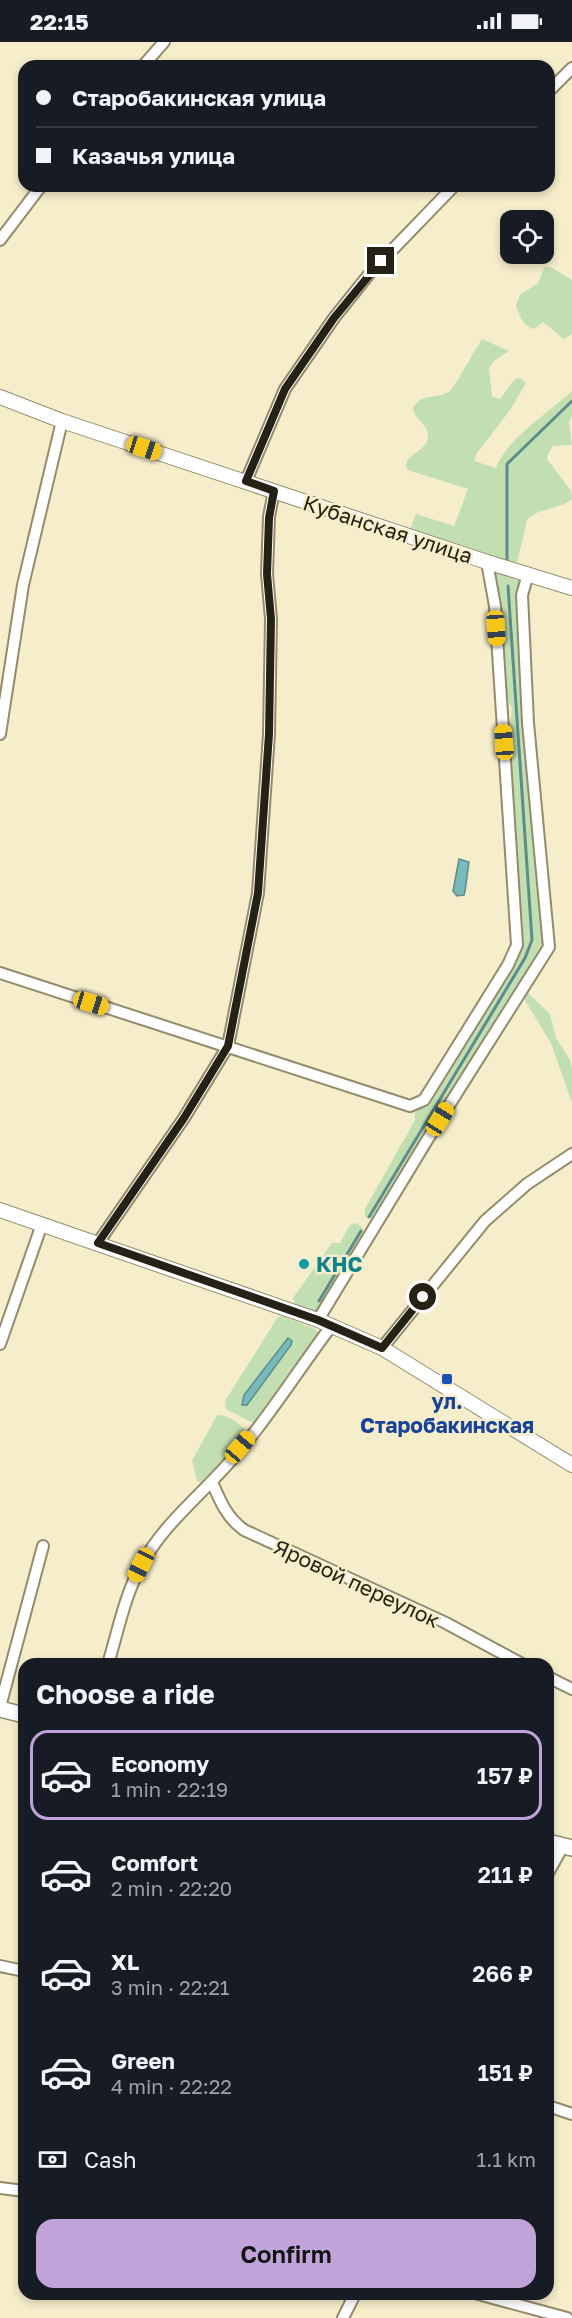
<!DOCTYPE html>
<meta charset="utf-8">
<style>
body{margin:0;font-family:"Golos Text",sans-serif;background:#242831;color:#f1f3f6;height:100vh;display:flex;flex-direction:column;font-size:22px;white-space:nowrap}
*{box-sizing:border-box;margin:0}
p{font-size:20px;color:#9ea1a6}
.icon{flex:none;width:33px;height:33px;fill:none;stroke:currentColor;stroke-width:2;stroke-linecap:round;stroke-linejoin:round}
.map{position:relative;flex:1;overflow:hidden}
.drawer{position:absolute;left:18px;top:1616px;width:536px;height:642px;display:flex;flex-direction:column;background:#171b24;border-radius:18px;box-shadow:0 3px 9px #0003}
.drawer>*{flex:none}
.hud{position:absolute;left:18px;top:18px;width:537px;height:132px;border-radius:18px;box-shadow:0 3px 9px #0003;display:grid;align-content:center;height:132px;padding:0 18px;background:#171b24}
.buttons{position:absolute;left:500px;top:168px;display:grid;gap:12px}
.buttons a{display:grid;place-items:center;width:54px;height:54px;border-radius:12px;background:#171b24;box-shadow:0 3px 9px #0003;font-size:30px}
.end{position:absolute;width:27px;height:27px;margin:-14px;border:8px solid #252215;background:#fff;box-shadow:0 0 0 3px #fff}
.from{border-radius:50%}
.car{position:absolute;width:18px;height:36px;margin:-18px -9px;border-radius:8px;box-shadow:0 0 4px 2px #0007;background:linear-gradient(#f5c518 24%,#345 0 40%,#f5c518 0 76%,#345 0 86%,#f5c518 0)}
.hud b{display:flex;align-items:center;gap:21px;height:57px;font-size:22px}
.hud b+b{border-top:2px solid #363941}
.hud i{width:15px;height:15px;background:#f1f3f6}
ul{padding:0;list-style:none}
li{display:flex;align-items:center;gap:18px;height:90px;margin:0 12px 9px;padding:0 6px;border:3px solid transparent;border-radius:18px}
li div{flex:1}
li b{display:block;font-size:22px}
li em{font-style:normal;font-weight:600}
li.active{border-color:#bfa3d9}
li>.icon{width:54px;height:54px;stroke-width:1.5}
h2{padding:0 18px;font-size:27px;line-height:72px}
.pay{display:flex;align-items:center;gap:15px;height:66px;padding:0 18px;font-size:22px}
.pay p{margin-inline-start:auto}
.button{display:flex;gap:12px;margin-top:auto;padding:12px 18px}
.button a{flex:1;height:69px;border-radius:18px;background:#bfa3d9;color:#111;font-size:24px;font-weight:600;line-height:69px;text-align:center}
.status{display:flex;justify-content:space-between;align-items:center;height:42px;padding:0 30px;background:#171b24;direction:ltr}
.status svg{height:16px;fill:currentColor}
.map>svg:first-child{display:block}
</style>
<div class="status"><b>22:15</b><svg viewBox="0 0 49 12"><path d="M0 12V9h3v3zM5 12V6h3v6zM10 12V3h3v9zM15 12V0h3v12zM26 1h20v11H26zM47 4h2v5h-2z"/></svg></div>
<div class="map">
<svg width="572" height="2276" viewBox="0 0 572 2276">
<rect width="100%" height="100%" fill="#f6edca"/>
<path fill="#c2dfb2" d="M549,224L572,238V292L564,297L543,280L534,287C524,285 519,273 516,264L520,253L538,241L544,226Z
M482,297L509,309L495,318L489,326L492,354L500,357L515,337L520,336L526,341L510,368L477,411L474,419L496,426C505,398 551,369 572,349V374L569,380L572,403L553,404L548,412L547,417L571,449L572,457C559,468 538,465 527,478L516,525L409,490L416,472L454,484L468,447L408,428L406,425C406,411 426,410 428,395C429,382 414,378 413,366C423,350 436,358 450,349C454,346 476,306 482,297Z
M494,527L522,535L544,890L543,906L375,1177L365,1175V1167L415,1078V1067L517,911L507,701L512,666L503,651Z
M526,949L550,972L556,996L570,1018L572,1027V1061L551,1001L523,955Z
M355,1181L361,1184L364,1192L318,1271L296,1264L293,1256L332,1201H340L350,1183Z
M281,1274L315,1287L318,1290V1294L256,1381H253L226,1367L225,1359L271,1286L277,1276Z
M217,1373C228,1373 241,1381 246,1390L210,1435L201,1441L197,1439L192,1419Z"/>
<path fill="#76babd" stroke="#5e8c8b" stroke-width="1.5" d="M459,817L469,820L465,849L464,853L457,854L453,849Z
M288,1296L292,1299L291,1303L247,1363H242L244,1353Z"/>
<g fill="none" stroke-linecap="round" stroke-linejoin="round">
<path stroke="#5e8c8b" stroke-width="3" d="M507,517V422L572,359
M369,1175L525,916L532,898L508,544
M319,1259L361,1189"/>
<g stroke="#938b6b" stroke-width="14">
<path id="minor" d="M143,24L164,0
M549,49L572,26
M0,198L41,144
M246,439L285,347L334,276L370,231L454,144
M0,692L23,543L62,379
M0,931L410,1064L424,1058L508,923L517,903L495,564L487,520
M98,1201L184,1076L228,1004L258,851L269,692L271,577L267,532L269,475L274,449
M318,1278L429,1095L549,905L528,681L522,553L528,532
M0,1302L42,1182
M382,1306L485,1179L527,1142L572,1112
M212,1440C220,1459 227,1476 244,1488L444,1580L522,1622
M108,1622C118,1589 125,1552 142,1522C160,1489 186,1466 212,1439C258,1393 293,1335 332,1283
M548,1635L572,1647
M0,1665L43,1504
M548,1831L563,1804
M0,1924L24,1929
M548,2064L572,2072
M0,2146L24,2149
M478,2252L567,2276
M343,2276L355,2252"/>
</g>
<g stroke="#938b6b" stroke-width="16">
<path id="tertiary" d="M0,355L62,379L487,520L572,546
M0,1168L318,1278L382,1306L572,1423"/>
</g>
<g stroke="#938b6b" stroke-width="18">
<path id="secondary" d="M0,1667L24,1673
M548,1800L572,1806"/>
</g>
<use href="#minor" stroke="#fff" stroke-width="10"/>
<use href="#tertiary" stroke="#fff" stroke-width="14"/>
<use href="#secondary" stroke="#fff" stroke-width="15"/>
</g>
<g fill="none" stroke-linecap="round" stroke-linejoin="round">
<path stroke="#252215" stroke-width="8" d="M381,219L334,276L285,347L246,439L274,449L269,476L267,532L271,577L269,692L258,851L228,1004L184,1076L98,1201L318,1278L382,1306L423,1255"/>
</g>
<circle fill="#0f9aa8" stroke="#f6edca" stroke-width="2" cx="304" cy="1222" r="6"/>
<rect fill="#1a4fb4" stroke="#f6edca" stroke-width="2" x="441" y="1331" width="12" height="12" rx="3"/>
<g text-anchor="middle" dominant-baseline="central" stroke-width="5" stroke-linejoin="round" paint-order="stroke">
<g font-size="21" fill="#252215" stroke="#f6edca">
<text transform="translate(388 487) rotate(18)">Кубанская улица</text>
<text transform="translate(357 1541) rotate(25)">Яровой переулок</text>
</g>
<g font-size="21" font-weight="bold" fill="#0d838f" stroke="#f6edca" text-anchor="start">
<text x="316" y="1222">КНС</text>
</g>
<g font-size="21" font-weight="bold" fill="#164399" stroke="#f6edca">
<text x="447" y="1359">ул.<tspan x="447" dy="24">Старобакинская</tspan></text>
</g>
</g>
</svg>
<div class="buttons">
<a><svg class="icon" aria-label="locate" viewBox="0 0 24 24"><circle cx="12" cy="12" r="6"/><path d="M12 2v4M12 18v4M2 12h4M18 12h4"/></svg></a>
</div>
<i class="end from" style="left:423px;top:1255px"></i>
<i class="end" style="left:381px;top:219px"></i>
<i class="car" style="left:144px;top:406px;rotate:108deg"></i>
<i class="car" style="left:496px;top:586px;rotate:176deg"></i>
<i class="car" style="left:504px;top:700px;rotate:356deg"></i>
<i class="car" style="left:91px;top:961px;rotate:107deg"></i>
<i class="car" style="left:440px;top:1077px;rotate:32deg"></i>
<i class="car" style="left:240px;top:1405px;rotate:40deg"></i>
<i class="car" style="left:141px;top:1523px;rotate:207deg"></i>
<div class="hud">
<b><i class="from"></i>Старобакинская улица</b>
<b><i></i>Казачья улица</b>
</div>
<section class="drawer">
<h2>Choose a ride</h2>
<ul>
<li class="active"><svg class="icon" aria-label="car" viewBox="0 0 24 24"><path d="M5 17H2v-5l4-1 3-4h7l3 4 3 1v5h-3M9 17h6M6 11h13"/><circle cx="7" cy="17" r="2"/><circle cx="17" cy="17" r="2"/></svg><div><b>Economy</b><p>1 min · 22:19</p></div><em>157 ₽</em></li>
<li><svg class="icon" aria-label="car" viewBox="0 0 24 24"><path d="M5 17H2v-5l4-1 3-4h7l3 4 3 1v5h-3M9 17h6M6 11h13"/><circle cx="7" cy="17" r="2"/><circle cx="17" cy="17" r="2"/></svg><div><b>Comfort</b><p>2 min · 22:20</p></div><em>211 ₽</em></li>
<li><svg class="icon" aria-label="car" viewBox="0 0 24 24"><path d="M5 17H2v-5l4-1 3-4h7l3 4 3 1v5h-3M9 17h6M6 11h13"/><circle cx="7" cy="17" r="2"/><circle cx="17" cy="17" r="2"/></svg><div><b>XL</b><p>3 min · 22:21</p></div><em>266 ₽</em></li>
<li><svg class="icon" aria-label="car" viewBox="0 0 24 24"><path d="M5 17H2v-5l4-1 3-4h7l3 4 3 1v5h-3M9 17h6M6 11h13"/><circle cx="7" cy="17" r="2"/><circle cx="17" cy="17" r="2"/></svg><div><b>Green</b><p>4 min · 22:22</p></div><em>151 ₽</em></li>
</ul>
<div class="pay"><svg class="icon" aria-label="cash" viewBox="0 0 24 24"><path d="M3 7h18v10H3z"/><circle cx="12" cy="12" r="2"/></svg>Cash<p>1.1 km</p></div>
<div class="button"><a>Confirm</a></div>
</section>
</div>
